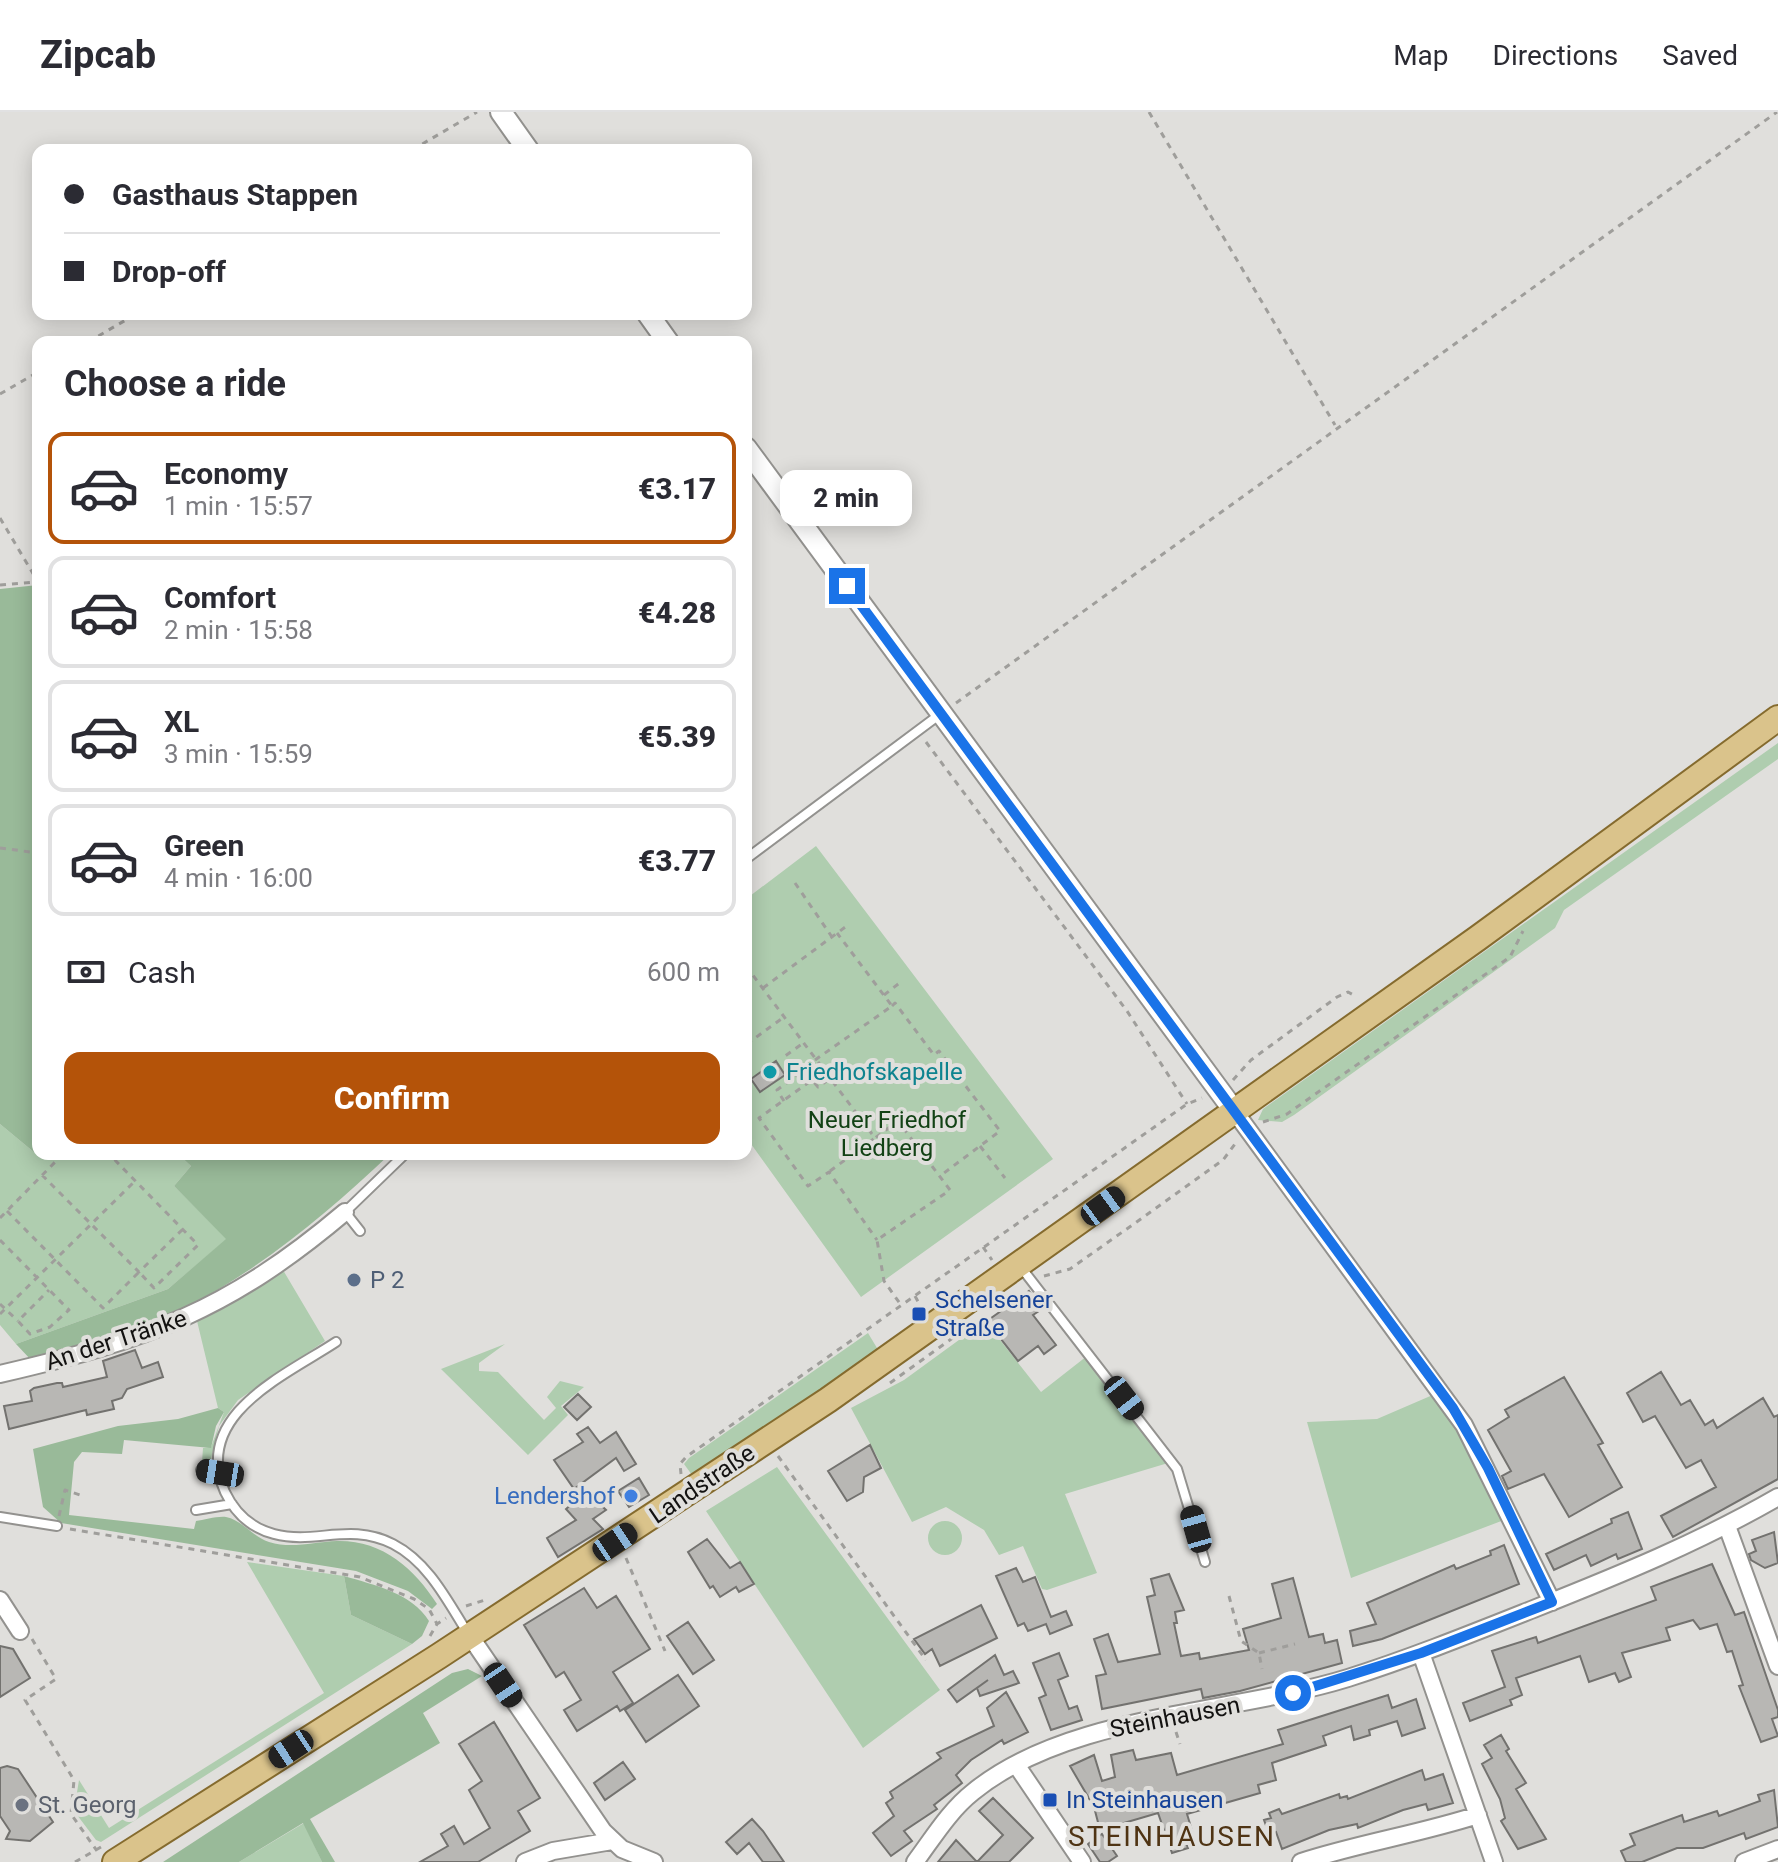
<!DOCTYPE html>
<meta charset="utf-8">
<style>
body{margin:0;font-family:Roboto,sans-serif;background:#f2f2f3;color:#2b2b33;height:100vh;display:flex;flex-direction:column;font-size:30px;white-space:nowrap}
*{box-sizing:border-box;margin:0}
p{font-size:26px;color:#7c7c81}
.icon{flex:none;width:44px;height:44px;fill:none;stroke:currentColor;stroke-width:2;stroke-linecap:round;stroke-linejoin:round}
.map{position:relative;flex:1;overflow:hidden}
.panel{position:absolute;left:32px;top:224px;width:720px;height:824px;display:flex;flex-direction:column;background:#fff;border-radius:16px;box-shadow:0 4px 20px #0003}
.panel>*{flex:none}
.top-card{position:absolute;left:32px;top:32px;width:720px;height:176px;border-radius:16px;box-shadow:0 4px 20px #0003;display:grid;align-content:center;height:176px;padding:0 32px;background:#fff}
.end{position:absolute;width:36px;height:36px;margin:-18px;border:10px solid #1a73e8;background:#fff;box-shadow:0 0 0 4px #fff}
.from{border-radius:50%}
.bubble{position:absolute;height:56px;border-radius:16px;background:#fff;box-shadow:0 4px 20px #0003;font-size:26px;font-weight:800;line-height:56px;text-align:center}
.car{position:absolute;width:24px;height:48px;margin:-24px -12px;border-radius:10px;box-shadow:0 0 6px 2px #0007;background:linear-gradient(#222 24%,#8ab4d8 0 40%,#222 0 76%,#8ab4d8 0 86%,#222 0)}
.top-card b{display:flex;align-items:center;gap:28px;height:76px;font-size:30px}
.top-card b+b{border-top:2px solid #e1e1e2}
.top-card i{width:20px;height:20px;background:#2b2b33}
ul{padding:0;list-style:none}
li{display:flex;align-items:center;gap:24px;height:112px;margin:0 16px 12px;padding:0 16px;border:4px solid #e1e1e2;border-radius:16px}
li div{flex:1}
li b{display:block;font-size:30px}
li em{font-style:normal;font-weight:800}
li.current{border-color:#b45309}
li>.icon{width:72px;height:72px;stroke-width:1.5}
h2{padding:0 32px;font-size:36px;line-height:96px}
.pay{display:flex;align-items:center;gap:20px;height:88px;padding:0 32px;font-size:30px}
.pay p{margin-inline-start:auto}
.button{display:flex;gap:16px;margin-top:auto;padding:16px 32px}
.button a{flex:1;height:92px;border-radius:16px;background:#b45309;color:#fff;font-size:32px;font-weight:800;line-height:92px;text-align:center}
header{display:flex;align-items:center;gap:48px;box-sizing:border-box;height:112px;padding:0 40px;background:#fff;border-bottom:2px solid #e1e1e2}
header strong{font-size:38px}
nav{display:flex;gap:44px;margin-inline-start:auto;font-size:28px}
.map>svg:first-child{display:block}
</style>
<header>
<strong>Zipcab</strong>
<nav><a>Map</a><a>Directions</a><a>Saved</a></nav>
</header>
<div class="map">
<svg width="1778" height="1750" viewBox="0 0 1778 1750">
<rect width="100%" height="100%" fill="#e0dfdc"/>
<path fill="#afcdaf" d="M1778,631V647L1564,798L1555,816L1294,1003L1282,1010L1258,1008L1263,997Z
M816,734L1053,1047L861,1185L746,1025V787Z
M0,1012L41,1046L45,1042H178L191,1054L174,1074L227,1127L168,1177L16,1232L0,1213Z
M283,1158L325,1229L238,1288L219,1314L211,1347L202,1350L203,1336L211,1335L224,1300L218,1296L197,1209Z
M985,1209L1041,1280L1087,1244L1168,1351L1065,1382L1097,1461L1047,1478L1042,1477L1023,1434L999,1443L984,1418L946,1395L912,1410L851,1296L904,1268Z
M868,1221L880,1241L699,1364L692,1363L684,1352L689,1346Z
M505,1232L479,1251V1259L498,1260L544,1308L556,1296L547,1285L560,1269L584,1275L561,1294L568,1303L528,1343L441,1257Z
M1435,1282L1464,1324L1504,1408L1351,1466L1307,1310L1377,1307Z
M777,1355L940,1578L863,1636L706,1399Z
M928 1426a17 17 0 1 1 34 0a17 17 0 1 1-34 0Z
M247,1450L344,1464L351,1503L412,1532L101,1730L96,1728L74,1699L79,1668L109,1716L324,1581Z
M304,1711L322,1750H239Z"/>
<path fill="#99ba99" d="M38,473V1042H45L41,1046L0,1012V477Z
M178,1042H390C328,1101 264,1154 189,1194C140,1220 85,1234 32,1249L16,1232L168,1177L226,1127L174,1074L191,1054Z
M218,1296L224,1300L216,1314L211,1336L124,1328L122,1342L82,1340L74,1350L69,1403L194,1417L196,1409C204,1408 217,1404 226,1405C242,1408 253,1425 269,1430C292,1437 313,1430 337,1429C382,1428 414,1456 437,1492L432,1497L408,1479L356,1459L61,1411L43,1395L33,1337L118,1314L178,1307Z
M344,1464C374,1473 412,1481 429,1509L422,1524L412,1532L351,1503Z
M468,1557L482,1564L423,1601L440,1631L310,1707L335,1750H322L303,1711L239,1750H163L452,1561Z"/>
<path fill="#b8b7b4" stroke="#73726f" stroke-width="2" d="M776,949L785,963L760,980L751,967Z
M1029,1179L1042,1197L1033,1203L1056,1233L1044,1242L1038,1234L1018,1249L987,1209Z
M135,1238L142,1256L158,1250L163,1265L127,1277L122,1286L112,1289L114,1297L87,1303L86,1298L9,1317L4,1294L32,1289L30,1279L34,1276L57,1271H62L63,1275L107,1265L103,1249Z
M1661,1260L1681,1293L1690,1288L1705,1313L1713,1308L1717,1316L1763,1286L1774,1305L1778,1303V1367L1673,1425L1661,1404L1716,1375L1701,1348L1686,1356L1655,1304L1643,1310L1627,1281Z
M1564,1265L1603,1331L1598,1333L1622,1375L1569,1405L1544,1362L1508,1377L1502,1364L1511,1359L1488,1318L1509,1305L1505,1298Z
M578,1282L591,1295L577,1308L564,1295Z
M588,1315L600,1331L616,1320L636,1352L624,1359L616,1346L574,1377L554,1348L583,1330L577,1322Z
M870,1333L881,1356L864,1365L863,1380L847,1389L828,1359Z
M639,1366L649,1383L629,1395L618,1379Z
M586,1379L606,1398L593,1407L603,1417L558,1445L547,1426L576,1408L566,1397Z
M1628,1400L1642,1437L1618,1447L1616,1442L1591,1454L1586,1443L1554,1458L1546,1442L1612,1411L1611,1407Z
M1774,1420L1778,1451L1765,1456L1751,1448L1749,1442L1756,1439L1752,1428Z
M707,1427L730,1456L740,1450L754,1472L739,1480L736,1475L720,1485L713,1474L710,1476L688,1440Z
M1504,1433L1519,1472L1382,1527L1353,1534L1350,1519L1376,1512L1367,1491L1454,1453L1456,1457L1491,1443L1490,1439Z
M1712,1452L1735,1503L1744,1500L1778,1598V1605L1772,1607L1778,1624L1761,1630L1739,1574L1743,1573L1732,1539L1727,1540L1717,1512L1700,1517L1693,1508L1666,1516L1670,1528L1622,1541L1631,1565L1619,1570L1615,1561L1589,1570L1580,1544L1516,1566L1522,1583L1510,1588L1512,1593L1470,1609L1463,1591L1505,1575L1492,1539L1536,1525L1538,1531L1656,1488L1651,1475Z
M1016,1456L1023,1470L1035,1465L1051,1505L1066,1499L1072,1513L1050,1522L1046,1512L1028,1519L1024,1511L1018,1514L996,1464Z
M1169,1462L1184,1498L1175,1500L1177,1511H1174L1181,1544L1199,1541L1200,1547L1249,1538L1243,1517L1281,1506L1272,1472L1293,1466L1309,1525L1323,1522L1325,1531L1337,1528L1342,1551L1240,1579L1203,1586L1201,1577L1102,1597L1096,1564L1106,1562L1094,1527L1108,1522L1118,1550L1160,1542L1147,1485L1155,1483L1151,1467Z
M584,1476L597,1496L616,1484L650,1537L613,1560L633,1591L620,1599L617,1594L577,1619L564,1598L581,1588L564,1560L556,1565L524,1513Z
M981,1493L997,1526L940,1554L932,1537L925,1542L914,1527Z
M688,1510L714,1548L693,1562L667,1524Z
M0,1534L13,1537L30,1566L0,1585Z
M1059,1541L1068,1564L1058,1568L1069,1597L1077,1594L1082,1608L1051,1618L1039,1586L1046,1583L1033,1551Z
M995,1543L1004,1563L1013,1559L1019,1571L980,1584L977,1576L988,1568L957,1590L948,1578Z
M678,1563L699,1594L646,1630L625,1598Z
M1006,1580L1028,1620L1004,1632L1002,1628L971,1648L956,1663L962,1671L934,1693L937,1697L904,1719L912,1729L891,1744L873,1721L894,1704L886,1691L893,1686L890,1680L941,1646L937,1641L994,1614L987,1596Z
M1388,1583L1392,1596L1416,1587L1425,1616L1402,1624L1397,1609L1369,1618L1370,1623L1354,1628L1351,1614L1323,1624L1326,1633L1272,1651L1276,1668L1258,1673L1260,1681L1187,1702L1193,1722L1184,1726L1188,1736L1172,1741L1158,1701L1100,1718L1094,1695L1070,1654L1094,1643L1102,1669L1115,1665L1111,1643L1133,1638L1136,1648L1171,1641L1177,1663L1283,1632L1278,1618Z
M494,1610L540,1686L518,1699L530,1719L478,1750H420L448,1734L441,1722L454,1714L464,1732L490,1716L469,1678L482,1669L459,1632Z
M1501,1623L1509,1637L1506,1639L1526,1671L1516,1677L1546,1727L1518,1737L1501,1709L1505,1706L1500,1687L1482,1652L1492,1646L1484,1633Z
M623,1650L635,1667L605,1688L594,1671Z
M7,1654L18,1657L53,1710L30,1729L6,1727L10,1719L0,1704V1656Z
M1422,1658L1425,1668L1443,1662L1453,1691L1428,1698L1426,1692L1403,1698L1358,1716L1357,1712L1329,1718L1282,1737L1276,1720L1269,1722L1264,1708L1271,1706L1269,1701L1279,1697L1282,1702L1339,1682L1340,1686L1347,1684L1348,1687Z
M1774,1678L1778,1715L1746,1727L1744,1721L1703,1736H1677L1642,1750H1626L1621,1739L1635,1733L1630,1722L1682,1703L1684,1710L1717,1699L1719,1704L1760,1689L1758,1683Z
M993,1686L1033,1726L1009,1750H938L956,1728L977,1750L1003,1723L979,1699Z
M752,1707L763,1719L784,1750H763L749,1731L737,1742L726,1730Z
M1102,1722L1117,1744L1108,1750H1100L1088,1732Z"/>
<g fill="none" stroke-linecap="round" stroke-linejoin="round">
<g stroke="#93928f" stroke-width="12">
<path id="service" d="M746,747L939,603
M360,1119L345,1100L405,1042
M1020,1154L1177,1357L1205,1450
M336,1230C286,1263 191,1303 225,1380C235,1401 251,1416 274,1422C316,1433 349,1410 393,1432C428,1450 447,1488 467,1520
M201,1358L220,1361
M196,1398L232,1392
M0,1405L57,1414"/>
</g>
<g stroke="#93928f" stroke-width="20">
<path id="minor" d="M1235,1000L1464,1313L1552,1490
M0,1262C147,1228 228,1199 345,1100
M1727,1414L1778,1554
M0,1488L20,1519
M470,1524L603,1719L622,1737L654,1750
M1421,1541L1494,1750
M1017,1654L1082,1750
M525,1750L553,1739L612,1729
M915,1750C933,1726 949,1699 973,1680C1068,1602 1232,1602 1348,1566C1411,1546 1473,1521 1536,1496C1619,1463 1700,1430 1778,1385
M1301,1750C1360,1731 1419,1722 1478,1703
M1744,1750L1778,1737"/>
</g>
<g stroke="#93928f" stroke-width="24">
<path id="tertiary" d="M501,0L528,38
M648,202L668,230
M746,336L1235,1000"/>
</g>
<g stroke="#856b2e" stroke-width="28">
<path id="primary" d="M115,1750L439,1544L828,1288L1478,826L1778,606"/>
</g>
<path stroke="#9f9e9b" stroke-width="3" stroke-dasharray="6 6" stroke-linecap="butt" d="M1149,0L1335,313
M412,38L477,0
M88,230L136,202
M0,282L38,260
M0,406L38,470
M0,473L36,470
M956,591L1777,0
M926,630L1127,899L1187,992
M0,736L38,741
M795,771L832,825
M746,854L875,1026L898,1009L950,1078L877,1128L884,1169L901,1193
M763,876L848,813
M884,883L902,869
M892,894L895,891L934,943L939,939L1000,1019L940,1064
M746,927L751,929L784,905
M815,948L892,894L837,821
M798,963L785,944L802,932
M828,968L818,975L812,968L759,1006L808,1074L829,1060L877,1128
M1233,968L1251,948L1337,885L1348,880L1357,885
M784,989L777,978L815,950
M1263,1010L1287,1002L1510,845L1523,819
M980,1034L1005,1066
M830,1059L875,1026
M42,1063L139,1160L183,1117
M7,1099L103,1196L139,1160L154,1176L198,1133L109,1042
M0,1106L63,1042
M0,1128L69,1198L50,1215L30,1222L18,1209L49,1178
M983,1135L992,1148
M1044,1164L1070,1157L1138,1109L1223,1048L1238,1028
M915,1184L922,1197
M0,1192L18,1209
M0,1202L135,1069
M890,1271L965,1217
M778,1344L926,1548
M681,1362L680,1352L686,1345L1187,992L1202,986
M59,1404L65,1378L83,1384
M70,1417L360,1465L414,1487L429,1497L437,1512
M626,1446L665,1539
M1229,1484L1241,1529L1259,1541L1262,1557
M466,1494L485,1488
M430,1524L437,1512L446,1506
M32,1527L56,1567L25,1588L74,1668L71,1702L97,1739
M1259,1541L1295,1532
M1176,1620L1180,1632
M75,1750L101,1735"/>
<use href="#service" stroke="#fff" stroke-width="8"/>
<use href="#minor" stroke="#fff" stroke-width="16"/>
<use href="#tertiary" stroke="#fff" stroke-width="20"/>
<use href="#primary" stroke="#dac38b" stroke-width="24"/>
</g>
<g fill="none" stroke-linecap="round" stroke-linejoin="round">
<path stroke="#1a73e8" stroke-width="10" d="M847,474L1453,1296L1488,1356L1552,1490L1421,1541L1293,1581"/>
</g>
<circle fill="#0f9aa8" stroke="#e0dfdc" stroke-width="3" cx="770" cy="960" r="8"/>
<circle fill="#5c6f8a" stroke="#e0dfdc" stroke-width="3" cx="354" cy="1168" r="8"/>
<g fill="#1a4fb4" stroke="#e0dfdc" stroke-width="3">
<rect x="911" y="1194" width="16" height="16" rx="4"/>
<rect x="1042" y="1680" width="16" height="16" rx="4"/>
</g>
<circle fill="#3f7fe0" stroke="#e0dfdc" stroke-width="3" cx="631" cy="1384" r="8"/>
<circle fill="#6b7280" stroke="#e0dfdc" stroke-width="3" cx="22" cy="1693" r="8"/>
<g text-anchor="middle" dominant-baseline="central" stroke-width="8" stroke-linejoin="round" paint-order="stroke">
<g font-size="24" fill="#0d838f" stroke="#e0dfdc" text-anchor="start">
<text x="786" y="960">Friedhofskapelle</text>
</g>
<g font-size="24" fill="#124215" stroke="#e0dfdc">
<text x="887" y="1008">Neuer Friedhof<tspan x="887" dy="28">Liedberg</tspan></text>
</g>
<g font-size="24" fill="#4e5e75" stroke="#e0dfdc" text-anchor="start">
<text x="370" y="1168">P 2</text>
</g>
<g font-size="24" fill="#164399" stroke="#e0dfdc" text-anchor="start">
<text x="935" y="1188">Schelsener<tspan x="935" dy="28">Straße</tspan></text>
<text x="1066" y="1688">In Steinhausen</text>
</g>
<g font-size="24" fill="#131211" stroke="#e0dfdc">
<text transform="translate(116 1228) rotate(-18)">An der Tränke</text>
<text transform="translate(702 1372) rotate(-34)">Landstraße</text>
<text transform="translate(1175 1605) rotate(-11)">Steinhausen</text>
</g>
<g font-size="24" fill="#366cbe" stroke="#e0dfdc" text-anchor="end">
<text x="615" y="1384">Lendershof</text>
</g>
<g font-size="24" fill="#5b616d" stroke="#e0dfdc" text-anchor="start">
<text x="38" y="1693">St. Georg</text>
</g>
<g font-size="28" letter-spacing="2" fill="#4f3414" stroke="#e0dfdc">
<text x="1172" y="1724">STEINHAUSEN</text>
</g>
</g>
</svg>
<i class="end from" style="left:1293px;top:1581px"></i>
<i class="end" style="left:847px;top:474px"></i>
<div class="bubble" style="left:780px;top:358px;width:132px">2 min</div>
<i class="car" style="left:1103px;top:1094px;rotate:54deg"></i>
<i class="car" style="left:1124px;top:1286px;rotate:142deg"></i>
<i class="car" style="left:220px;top:1361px;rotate:279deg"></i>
<i class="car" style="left:1196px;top:1417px;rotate:344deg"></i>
<i class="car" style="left:615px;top:1430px;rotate:56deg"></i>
<i class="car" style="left:503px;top:1573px;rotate:146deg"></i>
<i class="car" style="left:291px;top:1637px;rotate:237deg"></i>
<div class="top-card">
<b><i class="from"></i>Gasthaus Stappen</b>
<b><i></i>Drop-off</b>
</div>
<section class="panel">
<h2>Choose a ride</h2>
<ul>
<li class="current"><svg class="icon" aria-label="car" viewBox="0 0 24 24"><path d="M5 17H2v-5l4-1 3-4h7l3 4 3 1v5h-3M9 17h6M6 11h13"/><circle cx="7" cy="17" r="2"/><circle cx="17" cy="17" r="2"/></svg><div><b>Economy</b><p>1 min · 15:57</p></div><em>€3.17</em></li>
<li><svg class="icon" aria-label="car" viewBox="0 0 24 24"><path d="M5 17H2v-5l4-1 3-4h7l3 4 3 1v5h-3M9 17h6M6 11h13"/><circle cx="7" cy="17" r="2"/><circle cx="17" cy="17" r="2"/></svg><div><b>Comfort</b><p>2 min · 15:58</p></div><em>€4.28</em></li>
<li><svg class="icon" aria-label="car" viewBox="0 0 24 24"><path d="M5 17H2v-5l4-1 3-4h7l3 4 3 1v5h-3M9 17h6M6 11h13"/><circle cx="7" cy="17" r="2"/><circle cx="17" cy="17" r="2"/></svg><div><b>XL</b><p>3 min · 15:59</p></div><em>€5.39</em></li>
<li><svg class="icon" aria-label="car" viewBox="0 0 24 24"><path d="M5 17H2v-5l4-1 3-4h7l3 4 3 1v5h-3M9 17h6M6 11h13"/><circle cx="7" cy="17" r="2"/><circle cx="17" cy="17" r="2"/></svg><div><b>Green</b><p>4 min · 16:00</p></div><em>€3.77</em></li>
</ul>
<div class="pay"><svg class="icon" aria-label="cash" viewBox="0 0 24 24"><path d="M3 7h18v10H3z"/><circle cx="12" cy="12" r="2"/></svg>Cash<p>600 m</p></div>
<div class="button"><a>Confirm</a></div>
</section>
</div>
